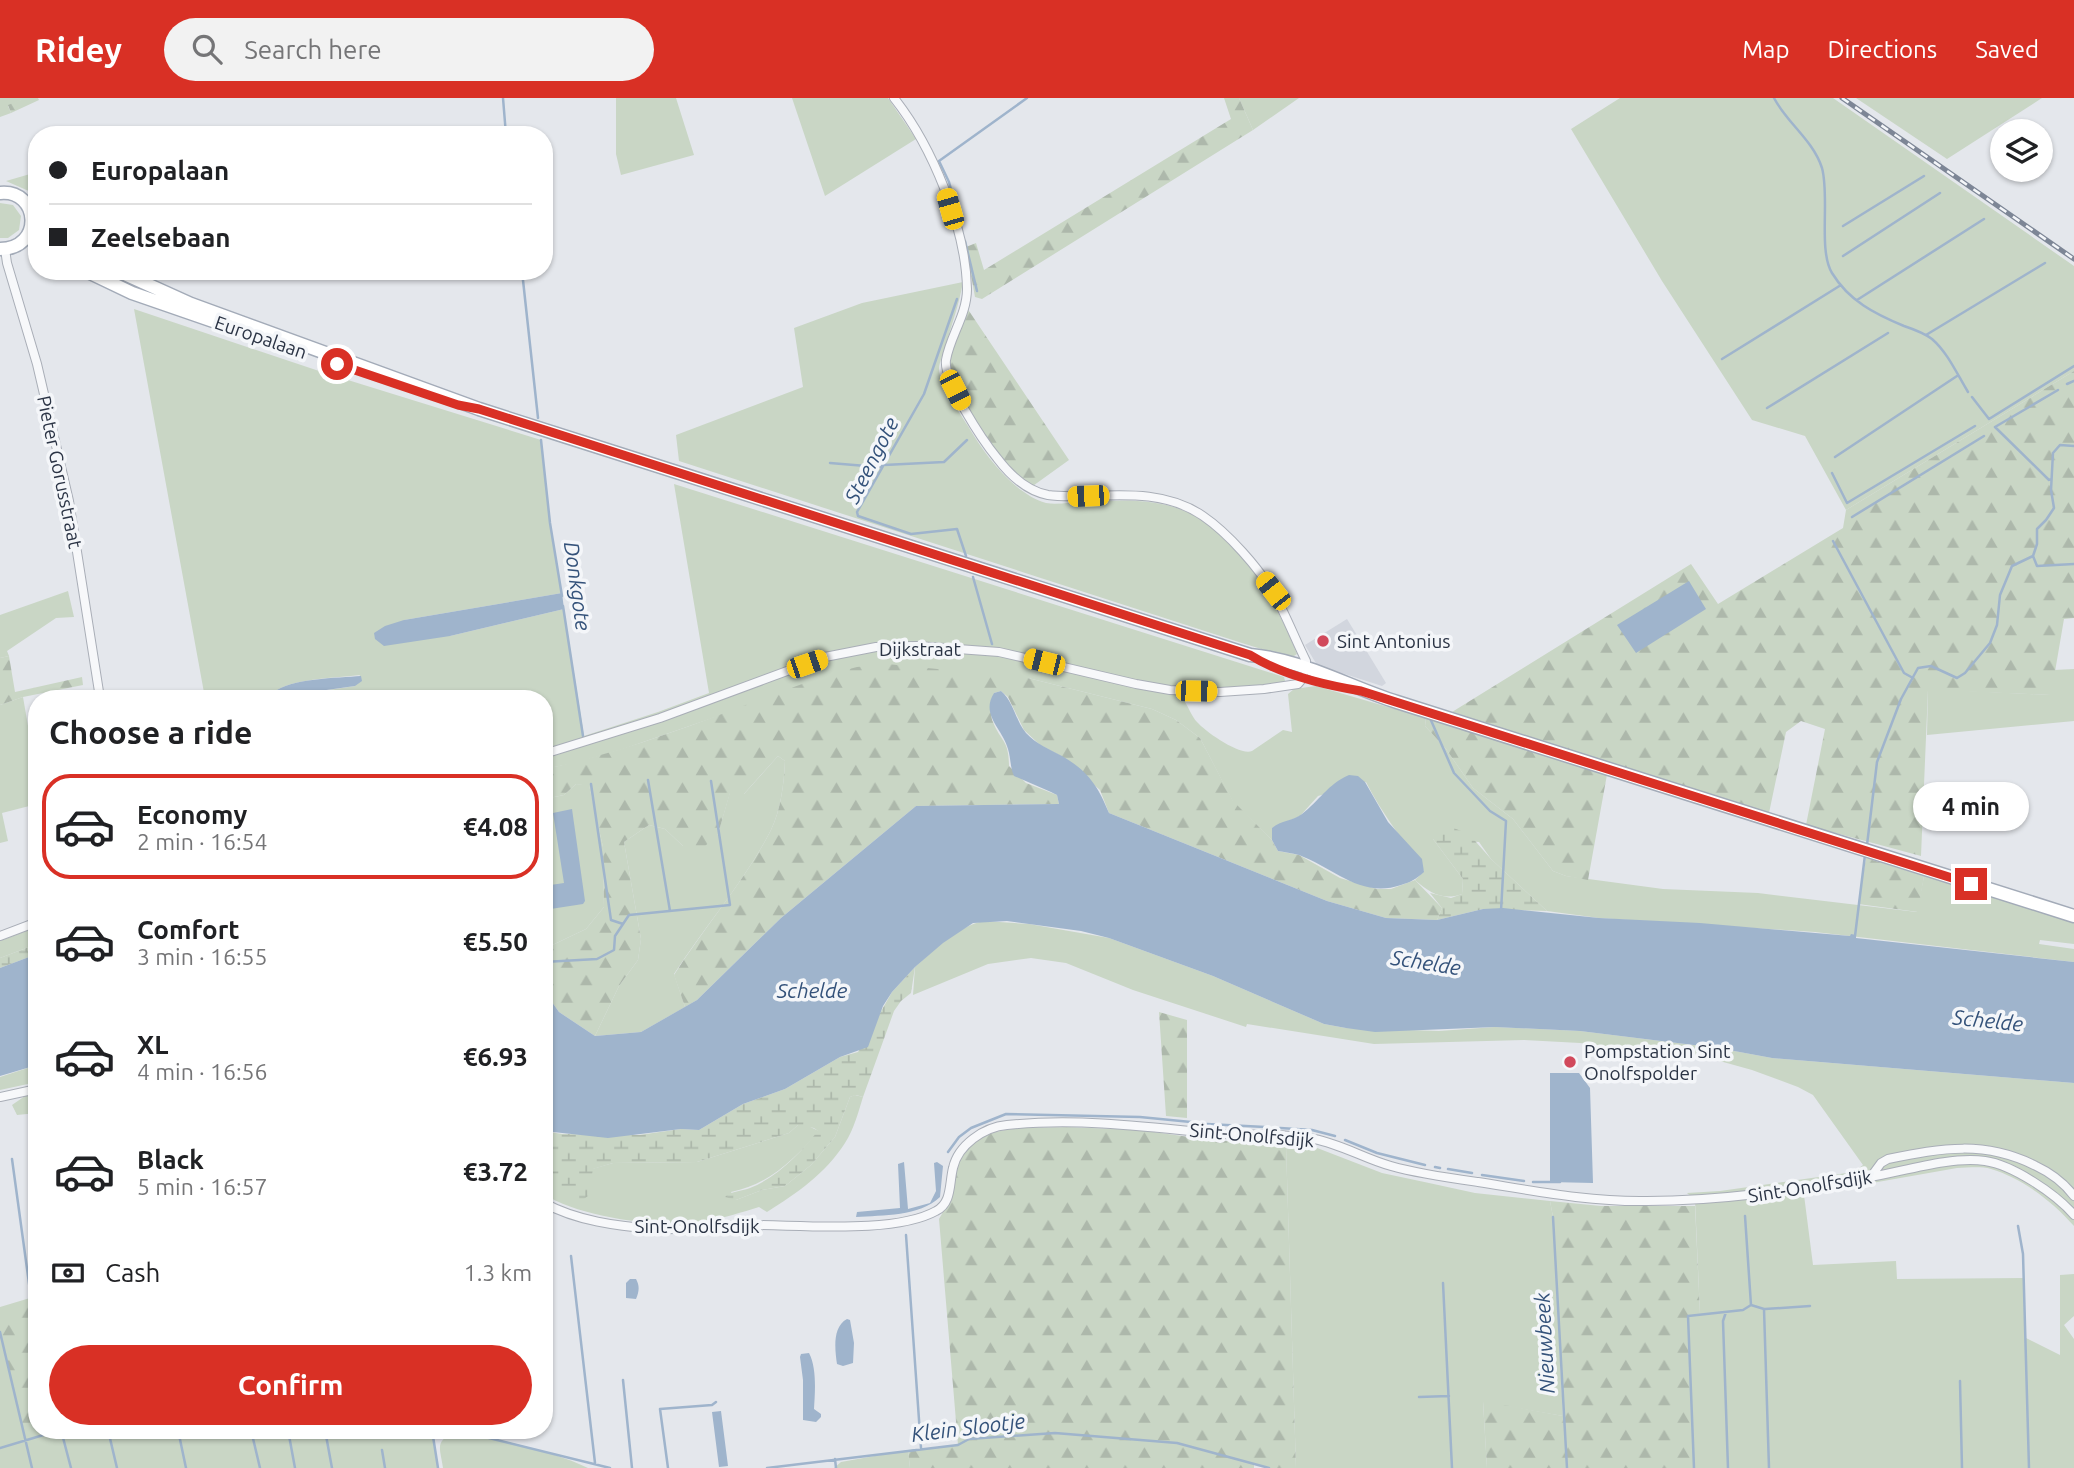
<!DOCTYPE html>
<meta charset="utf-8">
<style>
body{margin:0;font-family:Ubuntu,sans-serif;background:#f2f2f2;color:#202124;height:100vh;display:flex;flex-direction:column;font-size:26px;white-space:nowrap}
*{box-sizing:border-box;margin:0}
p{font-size:23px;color:#757577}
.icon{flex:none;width:38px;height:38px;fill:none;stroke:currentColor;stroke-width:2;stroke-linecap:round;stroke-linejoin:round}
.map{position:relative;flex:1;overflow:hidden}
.side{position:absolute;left:28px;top:592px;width:525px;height:749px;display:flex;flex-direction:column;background:#fff;border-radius:28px;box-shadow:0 2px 5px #0004}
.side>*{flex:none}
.hud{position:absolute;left:28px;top:28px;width:525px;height:154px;border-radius:28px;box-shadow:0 2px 5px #0004;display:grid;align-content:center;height:154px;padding:0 21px;background:#fff}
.controls{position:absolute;left:1990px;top:21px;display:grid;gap:14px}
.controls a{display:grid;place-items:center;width:63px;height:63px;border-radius:50%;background:#fff;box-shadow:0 2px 5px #0004;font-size:35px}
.end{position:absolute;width:32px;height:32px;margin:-16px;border:9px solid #d93025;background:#fff;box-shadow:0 0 0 4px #fff}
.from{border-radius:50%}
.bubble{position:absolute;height:49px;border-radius:24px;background:#fff;box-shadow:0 2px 5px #0004;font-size:23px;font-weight:700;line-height:49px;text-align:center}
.car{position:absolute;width:21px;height:42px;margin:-21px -10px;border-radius:9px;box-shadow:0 0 5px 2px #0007;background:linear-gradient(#f5c518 24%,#345 0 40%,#f5c518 0 76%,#345 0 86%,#f5c518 0)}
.hud b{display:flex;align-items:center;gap:24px;height:66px;font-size:26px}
.hud b+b{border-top:2px solid #e0e0e0}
.hud i{width:18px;height:18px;background:#202124}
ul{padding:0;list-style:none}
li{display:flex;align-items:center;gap:21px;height:105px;margin:0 14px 10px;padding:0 7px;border:4px solid transparent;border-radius:28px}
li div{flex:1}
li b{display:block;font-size:26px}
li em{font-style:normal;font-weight:700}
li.selected{border-color:#d93025}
li>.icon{width:63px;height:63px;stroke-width:1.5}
h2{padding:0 21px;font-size:32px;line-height:84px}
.pay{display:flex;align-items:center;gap:18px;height:77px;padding:0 21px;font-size:26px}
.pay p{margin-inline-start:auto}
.primary-button{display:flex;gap:14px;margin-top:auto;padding:14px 21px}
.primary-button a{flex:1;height:80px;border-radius:42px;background:#d93025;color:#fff;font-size:28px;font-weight:700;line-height:80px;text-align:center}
header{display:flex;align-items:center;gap:42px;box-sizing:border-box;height:98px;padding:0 35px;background:#d93025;color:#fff}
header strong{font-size:33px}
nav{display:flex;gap:38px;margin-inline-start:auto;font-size:24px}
.search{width:490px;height:63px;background:#f2f2f2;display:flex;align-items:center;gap:18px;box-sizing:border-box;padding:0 24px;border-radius:38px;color:#757577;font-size:26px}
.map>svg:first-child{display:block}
</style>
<header>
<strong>Ridey</strong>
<div class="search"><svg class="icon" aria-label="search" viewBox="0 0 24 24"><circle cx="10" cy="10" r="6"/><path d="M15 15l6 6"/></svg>Search here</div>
<nav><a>Map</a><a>Directions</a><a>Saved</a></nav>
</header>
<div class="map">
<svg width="2074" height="1370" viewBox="0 0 2074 1370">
<defs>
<pattern id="forest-firs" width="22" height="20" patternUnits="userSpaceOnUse" patternTransform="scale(1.75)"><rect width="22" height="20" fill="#c9d6c5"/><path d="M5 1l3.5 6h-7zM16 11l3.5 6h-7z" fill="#adb8ab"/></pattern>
<pattern id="wetland-marsh" width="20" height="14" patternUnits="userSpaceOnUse" patternTransform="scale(1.75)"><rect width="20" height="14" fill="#c9d6c5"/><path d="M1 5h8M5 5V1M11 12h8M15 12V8" fill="none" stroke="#adb8ab"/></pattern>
</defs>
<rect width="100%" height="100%" fill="#e4e7ec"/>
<path fill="#d2d6de" d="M1347,521L1386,585L1382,588L1317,567L1305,547Z"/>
<path fill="#c9d6c5" d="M0,0H21L22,2L8,8L11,15L0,19Z
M616,0H676L694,57L621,77L616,56Z
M792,0H888L916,41L825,98Z
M1239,0H1299L1253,32Z
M1620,0H1833L2074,168V273L1846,412L1805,338L1752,322L1662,183L1571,31Z
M1856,0H2042L1947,61Z
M37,74V100L31,94L6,83Z
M0,105L13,107L21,118L19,132L8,140H0Z
M963,184C959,207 951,228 945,250C943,257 939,265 939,271C939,286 960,315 968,328C984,356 1014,396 1046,405C1057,407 1072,404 1083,404C1122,402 1164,399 1198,420C1245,449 1277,505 1297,556L1294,558H1284L1245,546L679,363L676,337L803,289L794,230L862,205Z
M134,211L322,274L541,342L550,425L562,495L404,522L450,538L564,511L584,638L658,614L709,595L674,386L1284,579L1285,583L1277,589L1196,593L1185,604C1189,610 1192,619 1197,624C1206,634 1240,658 1252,653L1283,632L1292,634L1288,596L1294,591L1316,588L1426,620L1425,628L1446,651L1473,690L1513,721L1553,773L1566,778L1663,791L1758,795L1917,814L1924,778L2074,824V846L2040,842L2039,846L2074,851V864L1815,834L1599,820L1547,813L1491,761L1479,744L1433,741L1463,781L1462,796C1443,803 1430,795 1415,782L1424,773C1404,743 1382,716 1366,684L1318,698L1300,718L1272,730V742L1233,704L1200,640L1176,622L1152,611L1028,580L727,615L623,651L575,665L544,671V600H276L355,588L360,577C338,580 290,580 273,595L237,600H205Z
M68,493L74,519L56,520L7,553L9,558L0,560V517Z
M2074,571V623L1927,637L1928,591L2050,597L2054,572Z
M23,599L37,680V706L2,715L8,743L0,745V607Z
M778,658L785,663C784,685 781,711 771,732C745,783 705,828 674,876L685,909L641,934L595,938L619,888L638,862L641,841L624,744L649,727L665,731L683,748L718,736L730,694L744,696Z
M576,686L589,687L603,749L604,809L586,831L544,851V701L564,697Z
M984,823L1029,826L1109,840L1213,878L1324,926L1346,930L1439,933L1495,929L1580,933L1718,950L1772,960L2074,985V1128C2053,1104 2022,1080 1991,1071C1980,1068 1968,1070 1957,1070L1804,1097L1813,1167L1896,1163L1897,1181L2023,1180L2026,1240L2060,1257V1177L2074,1176V1218L2064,1227L2074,1241V1370H1694L1688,1218L1700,1216L1695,1102L1687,1095L1720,1093L1854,1074L1863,1067L1813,997L1798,989L1752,972L1716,962L1580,945L1524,942L1374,946L1247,926L1246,929L1133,892L1066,865L1031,860L988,866L913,897L915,869C935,852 957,828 984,823Z
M37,829V846L0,860V843Z
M37,967V984L0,992V979Z
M37,995V1015L17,1017L12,1007L25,998Z
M855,997L863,999C858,1015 854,1031 845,1045C826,1075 796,1096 767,1114L759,1109C742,1114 725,1120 707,1123C664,1131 580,1120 544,1096V1088L590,1080L592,1071L613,1065L697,1064L789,1035L798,1027H806L819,1033C795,1061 768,1087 731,1094L736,1102L762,1092L785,1088L811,1067L835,1039L850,999Z
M1286,1047L1312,1048L1382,1075L1429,1085L1475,1095L1550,1103L1553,1119L1563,1318L1483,1304L1487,1370H1296Z
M0,1234L25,1343L60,1332H432L438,1370H0Z
M456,1334C493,1339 556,1354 588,1370H443C440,1349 434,1343 456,1334Z
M908,1352L910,1370H834L841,1364Z"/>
<path fill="url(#forest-firs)" d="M21,0H38L39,2L11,15L8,7L21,2Z
M1224,0H1239L1253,32L982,201L975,199L966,149L976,145L984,172L1231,21Z
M965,207L1069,362L1030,390L1012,378L969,320L946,263Z
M2074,273V520L2064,521L2051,597L1928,592L1921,758L1806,727L1825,631L1801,623L1786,634L1769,715L1452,614L1691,466L1718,506L1843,430L1846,412Z
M9,558L15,594L82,579L83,587L23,599L0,607V560Z
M887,566L1028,580L1152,611L1176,622L1200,640L1233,703L1272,742L1278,753L1299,757L1340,780L1377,791H1391L1415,782L1442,810L1437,822L1386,820L1327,803L1109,715L1100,692L1061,658L1040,647L1024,632L1008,599L1001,593L994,595C993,603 989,617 993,624C1001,644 1009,642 1009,668L1026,685L1057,697L1059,706L916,708L781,820L697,902L685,909L674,877C705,828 745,783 771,732C781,711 784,685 785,663L778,658L743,697L730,695L718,736L703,750L683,748L665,731L649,727L624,744L641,841L638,862L619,888L595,938L559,914L544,893V851L586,831L604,809L603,749L589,688L576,686L564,697L544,701V671C643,651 735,609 830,576L857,569Z
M1426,620L1608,671L1588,782L1566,778L1553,773L1513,721L1473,690L1446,651L1425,628Z
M1866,760L1924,778L1918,814L1858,806Z
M1159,914L1187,922V1020L1166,1018Z
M1066,1029L1139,1032L1211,1042L1286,1047L1296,1370H1269L1254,1365V1370H910L908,1352L958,1347L939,1121C954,1098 950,1087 958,1065C975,1023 1030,1031 1066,1029Z
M1550,1103L1601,1108H1695L1700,1216L1688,1218L1694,1370H1487L1483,1303L1563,1318L1553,1119Z
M37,1194V1332H65L25,1343L0,1234V1209L30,1200V1195Z"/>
<path fill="url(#wetland-marsh)" d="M1451,729L1469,736L1491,761L1547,813L1483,811L1437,822L1442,810L1430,795L1451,800L1462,796L1463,781L1433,741L1439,732Z
M37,846V856L0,870V860Z
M915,869L911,895L901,903L894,913L863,999L856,997L850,999L835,1039L811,1067L785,1088L762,1092L736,1102L725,1099C733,1092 740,1094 750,1090C778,1079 800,1055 818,1033L814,1030L798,1027L789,1035L697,1064L613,1065L593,1071L588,1098L580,1104L544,1088V1033L562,1036L639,1037L681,1031L699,1032L743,1006L785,991L840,959L858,954L892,894Z"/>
<path fill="#9fb4cc" d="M1689,483L1706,511L1636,555L1617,527Z
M562,495L564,511L450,538L384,548L375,541L374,535L385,528L404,522Z
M361,578L362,583L355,588L276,599L273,595C290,580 338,580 361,578Z
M1001,593C1014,604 1015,622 1026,635C1036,646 1049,651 1062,658C1088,673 1098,688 1109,715L1327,803L1386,820L1437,822L1483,811L1503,810L1599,820L1700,825L1850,838L1851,836L1856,837V840L2074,864V985L1772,960L1718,950L1580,933L1495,929L1375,934L1346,930L1324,926L1213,878L1109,840L1081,833L1007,823L973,825L943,845L915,869L892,894L883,908L868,949L840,959L785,991L743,1006L699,1032L681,1031L608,1040L544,1033V893L559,914L595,938L641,934L697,902L781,820L916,708L1059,706L1057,697L1051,694L1014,678C1010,669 1011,661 1008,651C1003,631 980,617 994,595Z
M1349,677L1358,678L1365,684L1388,724L1422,761L1424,774C1416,781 1411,784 1401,787C1361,801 1334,770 1299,757C1292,755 1284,754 1278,753L1272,742V730C1281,722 1293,723 1302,716C1319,703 1328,686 1349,677Z
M572,711L585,803L583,806L544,812V788L564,785L553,715Z
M37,856V967L0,978V870Z
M1550,975H1579L1590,990L1593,1085L1550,1084Z
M904,1064L908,1111L930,1105L936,1093L934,1065L937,1064L943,1068L940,1099C919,1119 883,1117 856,1119L857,1114L900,1110L898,1066Z
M630,1181H636C640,1188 639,1194 636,1201L626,1200V1185Z
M847,1221L850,1222L854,1245L853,1265L843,1268L837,1266C835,1252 832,1229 847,1221Z
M809,1255C817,1270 815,1295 814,1311L821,1316V1319L816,1324L803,1322V1282L800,1259L801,1256Z
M721,1313L728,1368L719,1369L712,1314Z"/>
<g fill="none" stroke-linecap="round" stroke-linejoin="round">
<path stroke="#9fb4cc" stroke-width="2.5" d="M503,0L506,37
M1774,0C1787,25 1813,42 1822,70C1830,99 1818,152 1832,175C1849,203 1875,216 1904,228C1913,231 1924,235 1932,241C1948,255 1957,276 1968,294
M1843,128L1924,78
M962,133L949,84L939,63L1027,0
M965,143L977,193
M1843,158L1940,95
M522,173L538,320
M957,201L924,296L857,414L858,418L911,436L957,431L966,458
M1857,202L1984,121
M1926,237L2045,165
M1722,261L1841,187
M2067,286L2074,283
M1972,299L1989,321L2074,268
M1767,310L1888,235
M541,342L550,425L562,498
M1835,359L1957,278
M830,365L878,369L884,367L944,364L967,342
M1832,375L1847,405L1975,328
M2051,381L2049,382L1995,329L2058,292
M1852,419L1984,338
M1833,443L1904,575L1913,580
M2033,458L2037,468L2074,466
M973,479L992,546
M563,508L583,638
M1430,620L1454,675L1490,713L1506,723L1501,813
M648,682L670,813
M591,686L611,822L623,826
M1867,747L1877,664L1901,601L1918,570L1931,568L1957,580L1965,575L1990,545L1997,527L2000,497L2012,468L2033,458L2037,446V431L2046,422L2054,410L2051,392L2053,355L2060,347L2074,348
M1855,838L1865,757
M544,864L597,861L614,852L615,838L629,817L730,807L711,683
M1207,1026L1265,1029
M1280,1030L1312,1032L1335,1038
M1345,1042L1377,1055L1425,1067
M948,1054L959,1039L971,1030L1006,1016L1140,1019L1191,1024
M12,1061L31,1200L37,1226
M1435,1069L1440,1070
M1448,1071L1472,1075
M1482,1077L1524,1083
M1533,1084H1560
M1745,1118L1751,1207L1764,1211L1769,1370
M1553,1119L1567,1370
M2018,1128L2023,1156L2029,1370
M906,1137L921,1350
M571,1158L595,1365
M1443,1185L1452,1370
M1765,1211L1810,1208
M1726,1214L1723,1223L1728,1370
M0,1234L32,1370
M623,1282L632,1370
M1960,1283L1962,1370
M1419,1299L1449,1298
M61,1332L71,1370
M108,1332L117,1370
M178,1332L186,1370
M251,1332L260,1370
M288,1332L295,1370
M325,1332L332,1370
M430,1332L477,1337L610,1370
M432,1332L438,1370
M0,1350L60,1332
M382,1352L385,1370
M835,1361L836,1370
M668,1370L660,1311L712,1307L716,1304
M767,1370L958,1347L969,1341L1055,1335L1177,1345L1269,1370
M1694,1370L1688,1218L1743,1212L1751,1207"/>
<g stroke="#a9aeb7" stroke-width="10">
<path id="minor" d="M894,0C932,48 966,130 967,191C967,217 950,238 946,262C943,283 983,343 997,360C1009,376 1027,393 1048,397C1061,399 1076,398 1090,398C1129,396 1170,395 1203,418C1228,435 1259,470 1274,496C1286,517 1295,541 1306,563V571
M5,151L7,165L37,266L69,403L100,600
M544,656L660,620L825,559L876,549L917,548L999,554L1136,586L1170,592L1220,594L1264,591L1298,586L1304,579
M0,838L37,824
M0,999L37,991
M1870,1080L1881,1065L1888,1061C1943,1050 1984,1042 2036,1068C2051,1075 2064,1085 2074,1098
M544,1105C577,1123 617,1128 654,1131C683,1133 714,1128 743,1127C794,1126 893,1137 936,1113C952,1105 949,1086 953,1070C958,1047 984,1029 1007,1027C1074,1020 1142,1028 1209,1035C1244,1038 1279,1034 1314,1041C1341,1046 1365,1061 1391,1068C1419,1076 1449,1080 1478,1084C1535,1093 1590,1104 1647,1103C1721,1103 1793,1092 1865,1080C1902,1074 1949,1058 1985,1063C2013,1067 2056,1096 2074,1117"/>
</g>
<g stroke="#a3abb8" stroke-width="15">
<path id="primary" d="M0,95C40,91 44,151 0,151
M86,173L132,195L213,223
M118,173L191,206L479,311L1250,557C1301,561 1349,589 1397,604L2074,818"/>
</g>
<use href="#minor" stroke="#f7f8fa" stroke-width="8"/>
<use href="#primary" stroke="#fff" stroke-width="12"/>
<g stroke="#7d8696" stroke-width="5">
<path id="rail" d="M1842,0L2074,161"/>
</g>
<use href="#rail" stroke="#f4f6f9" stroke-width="2.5" stroke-dasharray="8" stroke-linecap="butt"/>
</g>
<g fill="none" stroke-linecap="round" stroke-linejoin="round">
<path stroke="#d93025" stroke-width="9" d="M337,266L458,307L479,311L1250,557C1282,577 1324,587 1361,593L1971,786"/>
</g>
<g fill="#d1495b" stroke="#f4f6f9" stroke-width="2.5">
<circle cx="1323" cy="543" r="7"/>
<circle cx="1570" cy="964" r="7"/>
</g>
<g text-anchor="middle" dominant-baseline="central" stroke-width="7" stroke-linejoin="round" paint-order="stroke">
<g font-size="19" fill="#2b3445" stroke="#f4f6f9">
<text transform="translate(261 239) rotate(19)">Europalaan</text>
<text transform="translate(60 374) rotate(78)">Pieter Gorusstraat</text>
<text x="920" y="551">Dijkstraat</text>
<text transform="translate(1252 1037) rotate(5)">Sint-Onolfsdijk</text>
<text transform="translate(1810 1088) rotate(-9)">Sint-Onolfsdijk</text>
<text x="697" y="1128">Sint-Onolfsdijk</text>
</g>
<g font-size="19" fill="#2b3445" stroke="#f4f6f9" text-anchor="start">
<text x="1337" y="543">Sint Antonius</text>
<text x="1584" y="953">Pompstation Sint<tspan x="1584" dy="22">Onolfspolder</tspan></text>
</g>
<g font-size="21" font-style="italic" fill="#34527a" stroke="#f4f6f9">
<text transform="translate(871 362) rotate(-63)">Steengote</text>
<text transform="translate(578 488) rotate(82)">Donkgote</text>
<text transform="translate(1426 864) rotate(9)">Schelde</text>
<text x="812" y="892">Schelde</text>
<text transform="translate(1988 922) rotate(6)">Schelde</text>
<text transform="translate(1544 1245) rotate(-93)">Nieuwbeek</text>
<text transform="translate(968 1329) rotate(-7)">Klein Slootje</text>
</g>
</g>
</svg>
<div class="controls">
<a><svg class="icon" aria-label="layers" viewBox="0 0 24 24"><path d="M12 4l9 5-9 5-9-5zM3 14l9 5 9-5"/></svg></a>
</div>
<i class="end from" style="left:337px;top:266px"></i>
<i class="end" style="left:1971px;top:786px"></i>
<div class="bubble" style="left:1913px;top:684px;width:116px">4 min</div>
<i class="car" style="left:950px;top:111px;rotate:344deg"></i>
<i class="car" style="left:955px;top:292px;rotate:153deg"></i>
<i class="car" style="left:1088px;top:398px;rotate:268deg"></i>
<i class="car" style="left:1273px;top:493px;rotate:322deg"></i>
<i class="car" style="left:1044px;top:564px;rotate:284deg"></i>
<i class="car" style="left:807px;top:566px;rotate:71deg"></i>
<i class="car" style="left:1196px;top:593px;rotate:91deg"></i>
<div class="hud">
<b><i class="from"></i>Europalaan</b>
<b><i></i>Zeelsebaan</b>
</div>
<section class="side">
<h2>Choose a ride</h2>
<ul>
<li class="selected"><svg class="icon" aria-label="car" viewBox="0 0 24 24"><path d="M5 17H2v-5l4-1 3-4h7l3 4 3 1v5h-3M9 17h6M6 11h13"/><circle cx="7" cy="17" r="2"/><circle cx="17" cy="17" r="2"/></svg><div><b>Economy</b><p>2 min · 16:54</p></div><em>€4.08</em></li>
<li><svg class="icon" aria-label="car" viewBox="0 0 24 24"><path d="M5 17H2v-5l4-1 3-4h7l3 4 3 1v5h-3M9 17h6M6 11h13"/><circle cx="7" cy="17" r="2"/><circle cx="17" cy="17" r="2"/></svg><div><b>Comfort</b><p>3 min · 16:55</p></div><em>€5.50</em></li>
<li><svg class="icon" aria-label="car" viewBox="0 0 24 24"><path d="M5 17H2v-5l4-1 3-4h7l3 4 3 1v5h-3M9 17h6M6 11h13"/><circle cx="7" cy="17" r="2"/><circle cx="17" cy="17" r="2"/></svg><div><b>XL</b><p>4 min · 16:56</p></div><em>€6.93</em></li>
<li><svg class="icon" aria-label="car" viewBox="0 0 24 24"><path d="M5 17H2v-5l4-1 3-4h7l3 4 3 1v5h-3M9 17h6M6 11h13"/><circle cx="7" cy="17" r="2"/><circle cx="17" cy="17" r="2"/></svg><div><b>Black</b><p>5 min · 16:57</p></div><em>€3.72</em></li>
</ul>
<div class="pay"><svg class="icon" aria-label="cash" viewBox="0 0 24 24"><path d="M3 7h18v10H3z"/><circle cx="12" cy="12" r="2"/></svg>Cash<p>1.3 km</p></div>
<div class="primary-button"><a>Confirm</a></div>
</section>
</div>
